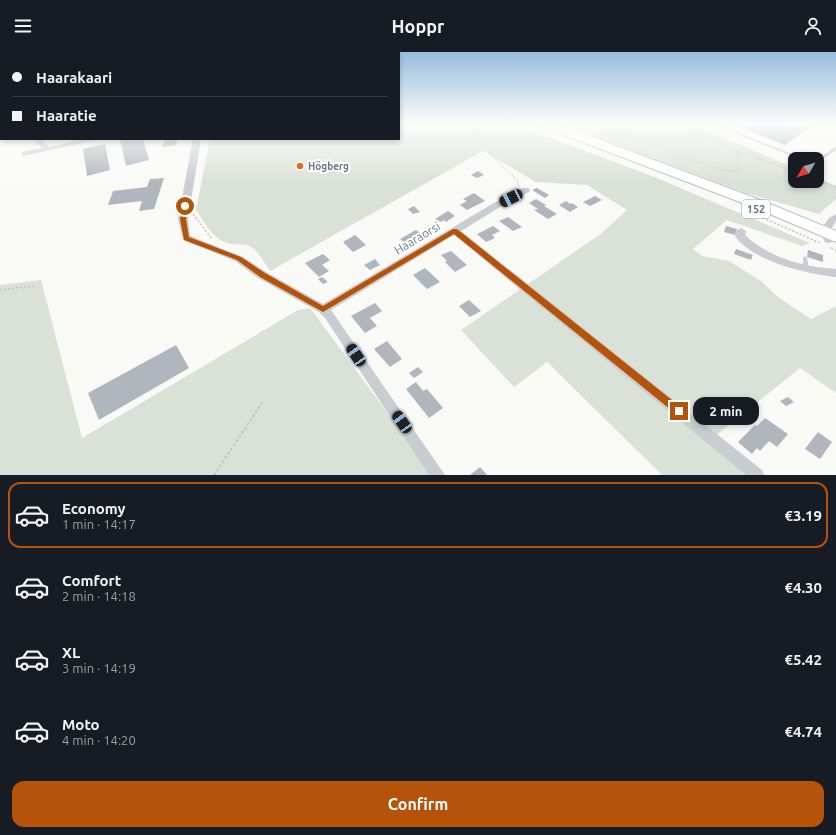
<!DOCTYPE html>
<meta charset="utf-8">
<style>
body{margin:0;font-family:Ubuntu,sans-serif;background:#20242c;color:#f1f3f6;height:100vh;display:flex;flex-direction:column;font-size:15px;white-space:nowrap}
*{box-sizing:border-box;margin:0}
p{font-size:13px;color:#9ea1a6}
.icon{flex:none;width:22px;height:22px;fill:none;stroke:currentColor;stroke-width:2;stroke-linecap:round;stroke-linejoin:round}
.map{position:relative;height:423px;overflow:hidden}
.panel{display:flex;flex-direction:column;background:#171b24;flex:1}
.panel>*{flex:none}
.top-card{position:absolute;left:0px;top:0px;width:400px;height:88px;box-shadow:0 2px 6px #0003;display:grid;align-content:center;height:88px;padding:0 12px;background:#171b24}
.needle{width:26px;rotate:232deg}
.tools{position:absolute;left:788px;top:100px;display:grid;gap:8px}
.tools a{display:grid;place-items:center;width:36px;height:36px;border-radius:8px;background:#171b24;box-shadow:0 2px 6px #0003;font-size:20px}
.end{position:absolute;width:18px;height:18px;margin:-9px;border:5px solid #b45309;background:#fff;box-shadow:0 0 0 2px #fff}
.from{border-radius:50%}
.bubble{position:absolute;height:28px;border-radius:12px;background:#171b24;box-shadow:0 2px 6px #0003;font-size:13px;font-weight:700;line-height:28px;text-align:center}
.car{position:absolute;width:12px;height:24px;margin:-12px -6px;border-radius:5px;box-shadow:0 0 3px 1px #0007;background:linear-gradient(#222 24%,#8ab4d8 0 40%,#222 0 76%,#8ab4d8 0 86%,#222 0)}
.top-card b{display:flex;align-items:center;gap:14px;height:38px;font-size:15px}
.top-card b+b{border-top:1px solid #363941}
.top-card i{width:10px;height:10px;background:#f1f3f6}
ul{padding:7px 0 0;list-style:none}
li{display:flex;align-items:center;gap:12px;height:66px;margin:0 8px 6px;padding:0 4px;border:2px solid transparent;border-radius:12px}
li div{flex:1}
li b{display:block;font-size:15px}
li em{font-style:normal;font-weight:700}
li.current{border-color:#b45309}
li>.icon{width:36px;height:36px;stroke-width:1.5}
.action{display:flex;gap:8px;margin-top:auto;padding:8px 12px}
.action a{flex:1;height:46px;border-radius:12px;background:#b45309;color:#fff;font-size:16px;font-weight:700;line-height:46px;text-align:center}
header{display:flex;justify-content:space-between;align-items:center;height:52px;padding:0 12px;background:#171b24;font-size:18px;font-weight:700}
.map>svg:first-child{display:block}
</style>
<header><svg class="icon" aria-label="menu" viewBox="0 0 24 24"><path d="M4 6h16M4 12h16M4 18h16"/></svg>Hoppr<svg class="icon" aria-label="person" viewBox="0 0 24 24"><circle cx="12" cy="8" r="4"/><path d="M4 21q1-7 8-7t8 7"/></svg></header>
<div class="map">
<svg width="836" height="423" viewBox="0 0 836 423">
<rect width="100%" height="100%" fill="#f9f9f6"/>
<path fill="#dae1d7" d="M399,72H513L647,122L810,191L802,194L727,168L693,197L702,204L729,209L761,229L778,245L811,267L836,254V341L800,316L709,389L749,423H662L547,310L514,335L461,278L602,181L627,158L587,133L536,130L483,99L270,219C264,211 256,193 245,193C238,192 231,193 224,190C212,185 203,168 196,158L210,87H399Z
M562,72H690L795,116V129H817V126L836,134V147L819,162L746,141Z
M41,228L82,386L298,258L310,256L420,405L441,423H0V233Z"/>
<path fill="#afb6be" d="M732,72H814L785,93Z
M124,87H143L149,108L126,114L120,88Z
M165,87H178L176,93L162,95Z
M105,92L110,118L87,124L83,97Z
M478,119L484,123L477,126L471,123Z
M164,126L154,157L139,159L142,149L108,153L113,139L147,135L150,127Z
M537,136L549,143L545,146L532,138Z
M474,141L485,149L467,158L460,153L467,149L463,147Z
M595,144L602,148L590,154L583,150Z
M536,147L546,153L544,154L557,162L548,167L534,158L538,157L529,151Z
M566,149L570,152L572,151L578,155L570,160L559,153Z
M414,154L420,160L413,162L408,157Z
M448,159L455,164L446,170L444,168L441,170L435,167Z
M508,165L522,175L513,179L499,169Z
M493,174L500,179L492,183L495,186L486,190L477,182Z
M726,174L737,177L735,183L724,180Z
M416,178L424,184L408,193L400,187Z
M355,183L366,193L353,200L343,190Z
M736,197L753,203L751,208L734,202Z
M808,198L823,203V210L807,205Z
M451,199L467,213L455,220L445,210L447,209L441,203Z
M323,202L330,208L322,213L329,219L319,225L305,211Z
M375,207L380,213L370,218L364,213Z
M425,216L440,230L427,237L413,223Z
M322,225L328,230L323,232L318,227Z
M469,248L481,259L470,265L459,254Z
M375,251L382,259L370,266L377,274L365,281L351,264Z
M387,289L402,307L390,315L374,297Z
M176,293L189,316L99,368L88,341Z
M418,315L423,320L414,326L409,321Z
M416,330L423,339L427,337L443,356L429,366L406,337Z
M788,345L794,350L786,354L780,349Z
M765,366L788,382L777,395L769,389L760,399L757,396L752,402L738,390L755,373L757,374Z
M818,380L832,390L820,407L805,397Z
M480,415L487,423H470Z"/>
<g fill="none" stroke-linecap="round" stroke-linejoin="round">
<g stroke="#bcbfc4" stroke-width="2">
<path id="primary" d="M541,72H558L763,149L836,179V190L753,155L543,75Z"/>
</g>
<path stroke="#c0c3c5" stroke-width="1" stroke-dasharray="1.5 1.5" stroke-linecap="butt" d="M472,72L479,91L517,128L519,134
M532,72L537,74
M672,72L689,76L719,92L795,120
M578,74L621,81L642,90L672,99L681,105L724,118L738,120V98
M817,128L836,135
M743,157L755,162"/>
<path stroke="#c0c3c5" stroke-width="1.5" stroke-dasharray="2 2" stroke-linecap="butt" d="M752,161L820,191
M193,162L212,187
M831,196L836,198
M0,238L33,234"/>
<path stroke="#c0c3c5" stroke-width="2" stroke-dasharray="2.5 2.5" stroke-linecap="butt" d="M214,423L264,348"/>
<path fill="#c9ccd0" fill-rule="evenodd" d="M712,72H717L804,107H799Z
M835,95H836V98L817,111V108Z
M805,204L807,206L809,217L806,219L803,217V206Z"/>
<path fill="#c9ccd0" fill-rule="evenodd" d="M33,87H41L49,95L83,87H97L93,89L22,104V100L42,96Z
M193,87H201L188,167L190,184L243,205L266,220L323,252L494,151L523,136H529L530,138L529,140L500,155L461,179L762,418L764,423H746L454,183L331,258L445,423H429L325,266L319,260L258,226L235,209L183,188L178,167Z
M836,162V169L829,180L831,184L836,183V189L828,191L825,190L819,180L829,166Z
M741,176L746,179L745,183C769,206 804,215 836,217V225C807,222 752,209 735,184L736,179Z"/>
<use href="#primary" fill="#fff" fill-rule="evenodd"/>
</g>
<linearGradient id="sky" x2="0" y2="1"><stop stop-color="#98bdde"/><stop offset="0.55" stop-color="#fcfcfb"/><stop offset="1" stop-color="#fcfcfb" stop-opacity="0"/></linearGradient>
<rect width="836" height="131" fill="url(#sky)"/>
<path fill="#b45309" d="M183,153L188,154L186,167L189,185L241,205L265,221L323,254L453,177H457L682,356L683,359L682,362L679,363L676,362L454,182L323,260L260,225L237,208L184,188L180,167Z"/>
<circle fill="#ed6722" stroke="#fff" stroke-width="1.5" cx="300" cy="114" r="4"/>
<g text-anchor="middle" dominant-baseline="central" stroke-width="4" stroke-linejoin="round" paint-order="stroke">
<g font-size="10" font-weight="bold" fill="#667689" stroke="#fff" text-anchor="start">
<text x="308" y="114">Högberg</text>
</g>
<rect fill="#fff" stroke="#949fac" stroke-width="1" x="742" y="148" width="28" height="18" rx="3"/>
<g font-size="11" font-weight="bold" fill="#667689">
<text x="756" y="157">152</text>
</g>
<g font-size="12" fill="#667689" stroke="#fff">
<text transform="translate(417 186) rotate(-31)">Haaraorsi</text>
</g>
</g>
</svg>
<div class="tools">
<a><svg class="needle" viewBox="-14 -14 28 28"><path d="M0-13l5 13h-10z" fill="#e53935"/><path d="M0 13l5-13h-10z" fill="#9ea1a6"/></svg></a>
</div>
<i class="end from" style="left:185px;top:154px"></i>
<i class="end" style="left:679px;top:359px"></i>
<div class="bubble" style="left:693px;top:345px;width:66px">2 min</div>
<i class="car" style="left:511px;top:146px;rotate:244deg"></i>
<i class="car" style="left:356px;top:303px;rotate:326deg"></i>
<i class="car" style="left:402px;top:370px;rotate:325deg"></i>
<div class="top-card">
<b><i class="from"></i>Haarakaari</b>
<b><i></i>Haaratie</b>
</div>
</div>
<section class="panel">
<ul>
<li class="current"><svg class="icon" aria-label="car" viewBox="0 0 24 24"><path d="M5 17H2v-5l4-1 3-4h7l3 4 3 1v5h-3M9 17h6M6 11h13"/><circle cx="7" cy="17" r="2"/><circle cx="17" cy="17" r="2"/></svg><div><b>Economy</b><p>1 min · 14:17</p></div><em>€3.19</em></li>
<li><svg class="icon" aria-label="car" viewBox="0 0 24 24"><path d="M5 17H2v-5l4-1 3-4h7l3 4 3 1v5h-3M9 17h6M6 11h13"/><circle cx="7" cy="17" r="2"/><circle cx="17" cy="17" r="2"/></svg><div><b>Comfort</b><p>2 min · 14:18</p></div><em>€4.30</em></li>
<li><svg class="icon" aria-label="car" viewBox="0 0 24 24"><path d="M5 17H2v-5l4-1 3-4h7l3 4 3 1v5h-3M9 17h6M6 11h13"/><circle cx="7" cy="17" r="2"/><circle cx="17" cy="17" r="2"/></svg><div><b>XL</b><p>3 min · 14:19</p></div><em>€5.42</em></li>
<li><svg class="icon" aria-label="car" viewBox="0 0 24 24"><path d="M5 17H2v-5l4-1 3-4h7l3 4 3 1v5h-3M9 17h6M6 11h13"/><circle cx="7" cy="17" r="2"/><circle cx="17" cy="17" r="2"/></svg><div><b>Moto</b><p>4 min · 14:20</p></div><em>€4.74</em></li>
</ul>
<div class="action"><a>Confirm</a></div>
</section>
